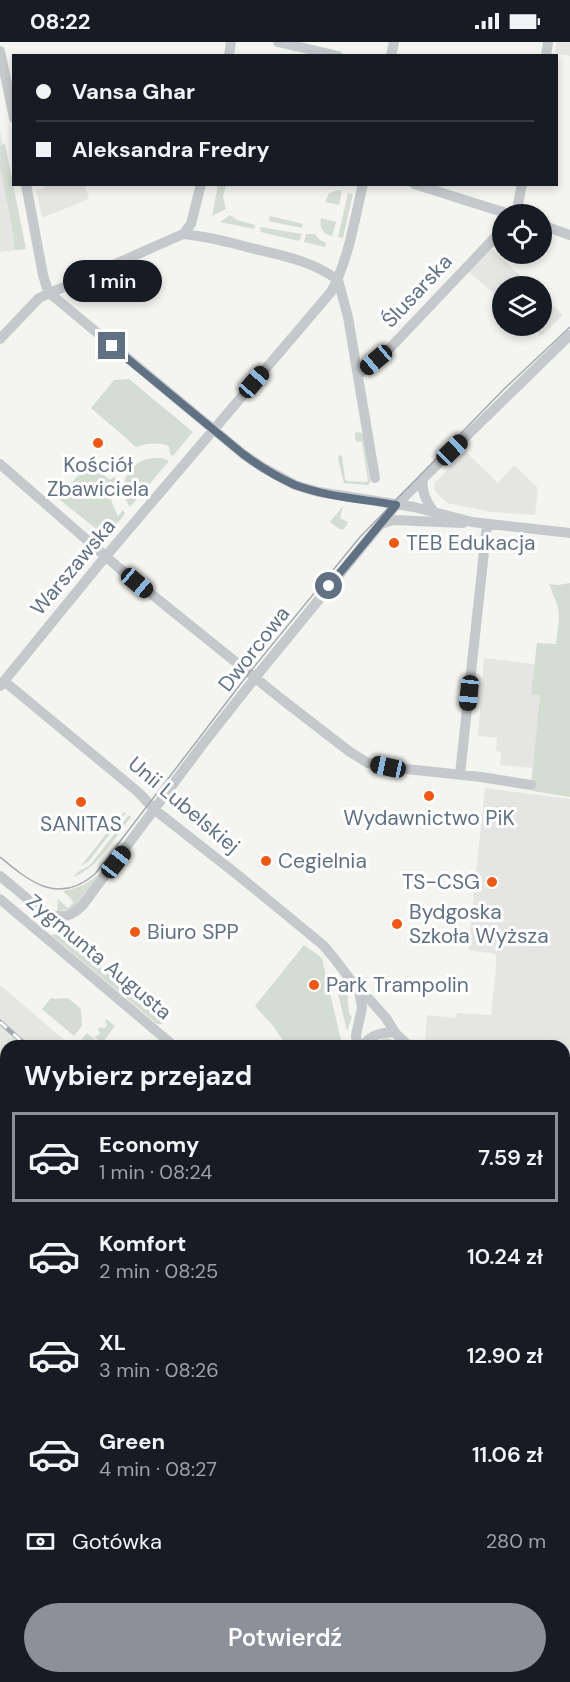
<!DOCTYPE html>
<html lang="pl">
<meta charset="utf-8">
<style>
body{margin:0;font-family:"DM Sans",sans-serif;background:#20242c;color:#f1f3f6;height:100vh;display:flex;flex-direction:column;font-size:22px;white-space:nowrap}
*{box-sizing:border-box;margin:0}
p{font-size:20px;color:#9ea1a6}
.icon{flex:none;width:33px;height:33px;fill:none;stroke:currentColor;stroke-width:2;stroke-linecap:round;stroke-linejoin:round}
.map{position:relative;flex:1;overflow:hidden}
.details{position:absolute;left:0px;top:998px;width:570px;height:644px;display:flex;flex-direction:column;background:#171b24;border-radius:18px 18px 0 0;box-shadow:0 3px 9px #0003}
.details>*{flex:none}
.hud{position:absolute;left:12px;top:12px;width:546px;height:132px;border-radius:0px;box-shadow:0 3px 9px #0003;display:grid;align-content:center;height:132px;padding:0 24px;background:#171b24}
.tools{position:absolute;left:492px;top:162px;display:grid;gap:12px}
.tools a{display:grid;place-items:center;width:60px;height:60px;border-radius:50%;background:#171b24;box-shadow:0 3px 9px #0003;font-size:30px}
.end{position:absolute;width:27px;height:27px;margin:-14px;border:8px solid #617184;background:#fff;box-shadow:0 0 0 3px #fff}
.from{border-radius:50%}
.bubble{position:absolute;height:42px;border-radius:21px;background:#171b24;box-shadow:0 3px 9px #0003;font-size:20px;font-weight:600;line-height:42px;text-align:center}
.car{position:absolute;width:18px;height:36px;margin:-18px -9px;border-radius:8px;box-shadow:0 0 4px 2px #0007;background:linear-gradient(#222 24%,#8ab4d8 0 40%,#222 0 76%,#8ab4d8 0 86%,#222 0)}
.hud b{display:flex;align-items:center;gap:21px;height:57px;font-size:22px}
.hud b+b{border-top:2px solid #363941}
.hud i{width:15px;height:15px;background:#f1f3f6}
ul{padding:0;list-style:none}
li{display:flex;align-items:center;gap:18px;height:90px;margin:0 12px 9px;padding:0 12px;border:3px solid transparent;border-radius:0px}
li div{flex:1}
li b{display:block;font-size:22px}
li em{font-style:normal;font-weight:600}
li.current{border-color:#8c9099}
li>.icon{width:54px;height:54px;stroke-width:1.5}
h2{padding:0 24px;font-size:27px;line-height:72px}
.pay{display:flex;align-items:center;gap:15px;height:66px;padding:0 24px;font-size:22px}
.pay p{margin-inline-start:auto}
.cta{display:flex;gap:12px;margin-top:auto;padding:12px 24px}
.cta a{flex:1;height:69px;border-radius:36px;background:#8c9099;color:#fff;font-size:24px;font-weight:600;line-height:69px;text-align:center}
.status{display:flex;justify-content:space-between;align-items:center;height:42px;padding:0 30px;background:#171b24;direction:ltr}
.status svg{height:16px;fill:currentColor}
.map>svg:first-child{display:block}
</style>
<div class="status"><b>08:22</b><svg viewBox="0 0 49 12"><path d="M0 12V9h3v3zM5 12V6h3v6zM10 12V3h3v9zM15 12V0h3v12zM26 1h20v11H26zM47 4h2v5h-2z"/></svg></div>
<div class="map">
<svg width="570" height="1640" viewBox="0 0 570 1640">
<rect width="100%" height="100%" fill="#f4f5f0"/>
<path fill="#e5e6e4" d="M557,0H570V14L555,11Z
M0,88L24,207L0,210Z
M44,143H85L89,157L42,176L36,148L45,146Z
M490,206L532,244H502V259L468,229Z
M542,253L563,273L541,294L530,284H542Z
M465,409L498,441L514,423L538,446L535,473L491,470L447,461L436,450L434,446L435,441Z
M484,616L534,622L532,651L540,652L533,726L500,723L501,710L496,709L497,696L478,694Z
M485,746L570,757V1090L564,1087V1004L425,1003L427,973L456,976L457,971L491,973L496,925V912L468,908Z
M0,943L70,1003L6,1004V1635H92L88,1640H0Z
M564,1415L570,1421V1492L564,1501Z
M238,1635H394L364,1640H305L303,1638L301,1640H244Z"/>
<path fill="#d4ddd1" d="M5,102L26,207L15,208L11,177L10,176L0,124V103Z
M218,143H226L223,155L226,167L212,174Z
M339,148L342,149L339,163L325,160L329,151Z
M348,151L353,152L343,196L338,195Z
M230,173L237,178L255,183L254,187L220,180Z
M270,174L303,182L302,186L269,179Z
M321,176L336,180L332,194C323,192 319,185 321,176Z
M260,185L302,192L299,199L261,190Z
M306,192H315L320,198L326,201L325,205L304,200Z
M129,337L193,390L173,414L170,412L169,404C158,400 147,401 136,405L91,366L114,338Z
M358,390L363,392L370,441L368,443L344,441L338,417L339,413L342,414L345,437L347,439L366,440L368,439L362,399L357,400L355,397V391Z
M162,416L169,419L130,465C118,449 124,427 142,419C148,416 155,416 162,416Z
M87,422H89L110,438L114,435L118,438L117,442L112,443L109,447L112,461L118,474L123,468L125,472L106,495L59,457Z
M343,464L340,476L348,480L344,487L341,488L330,480Z
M570,541V755L533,749L531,743L540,653L531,652L537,601L556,602L559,577L558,565L549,542L558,543Z
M125,770L126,771L89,819L81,824L122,772Z
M129,773L131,775C114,796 100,825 73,835C79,827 84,828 91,822Z
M102,829L74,866L57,870L58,857L68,866L74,860L63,849C79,846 90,841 102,829Z
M63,891L66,896L163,977L162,982H157L51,893Z
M304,903L322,916L342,1003H286L274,985L255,964Z
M334,935L336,936L347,950L349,971L352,975L347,989Z
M52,955L54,957L68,956L81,967L82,984L74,994L42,967Z
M106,977L115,984L102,1001L94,995L100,992L98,987L100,985L105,986L107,983L105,979Z
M87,991L100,1002L99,1003H85L80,999Z
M389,996L399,1003L370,1004C375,998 382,997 389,996Z
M564,1138L570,1142V1421L564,1415Z"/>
<path fill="#c3ccd2" d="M570,1534V1630L562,1640H486L489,1635H564V1542Z"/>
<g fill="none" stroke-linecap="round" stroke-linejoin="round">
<path stroke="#c6c9cc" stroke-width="10" d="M278,0L338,14
M0,9L14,76
M229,14L231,0
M391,14L394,0
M546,14L548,0
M26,142L43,233L47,246L53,254L243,412L262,425L295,443L319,450L414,465L472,480L570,491
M414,142L509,172
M516,172L522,142
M542,183L570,193
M183,192C206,194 229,200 251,206C283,214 310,218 338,238
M338,238L348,275L375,436
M0,297L39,256L183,192L191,182L201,142
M358,333L390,306L502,188
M0,422L119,526L284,659L350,710L368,721L388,725L481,735L531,743
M423,436C421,450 426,459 434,470
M381,482L393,478L463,481
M4,639L138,750L155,768L239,834L323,903L334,916L359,949L370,958L386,976L396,992L409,1004
M0,644L106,514L331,250C349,217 354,179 363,142
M460,732L487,482
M0,834C10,842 19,850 29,858C47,873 62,883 82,864L203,702L255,636L396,463L570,293
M0,857L174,1004
M357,1004L356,993L362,966L359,949
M363,1004C370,992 382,991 394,990
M564,1130L570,1134
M564,1521L570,1514
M463,1640L467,1635"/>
<path stroke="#a5aab0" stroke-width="1.5" d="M0,815C29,839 58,864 95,832L249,631L360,495L505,346L570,285"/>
<g stroke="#a5aab0" stroke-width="5">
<path id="rail" d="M0,980L27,1004
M0,1072L6,1077
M0,1096L6,1101
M0,1114L6,1119
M564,1421L570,1426
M564,1448L570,1453
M0,1499L6,1504
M564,1535L570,1540
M564,1562L570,1567
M111,1635L113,1640"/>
</g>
<use href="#rail" stroke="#fff" stroke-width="3" stroke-dasharray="9" stroke-linecap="butt"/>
</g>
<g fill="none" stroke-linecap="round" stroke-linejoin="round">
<path stroke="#617184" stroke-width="8" d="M112,304L243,412C259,424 277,435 295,443C327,455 363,457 396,463L329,544"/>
</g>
<g fill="#f35812" stroke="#fff" stroke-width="2">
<circle cx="98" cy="401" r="6"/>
<circle cx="394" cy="501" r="6"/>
<circle cx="429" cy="754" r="6"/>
<circle cx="81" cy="760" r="6"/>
<circle cx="266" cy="819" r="6"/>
<circle cx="492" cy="840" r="6"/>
<circle cx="397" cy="882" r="6"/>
<circle cx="135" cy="890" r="6"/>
<circle cx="314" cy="943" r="6"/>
</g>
<g text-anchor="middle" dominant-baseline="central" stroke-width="6" stroke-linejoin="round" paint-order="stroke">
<g font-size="21" fill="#617184" stroke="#fff">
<text transform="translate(417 249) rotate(-47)">Ślusarska</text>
<text transform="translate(73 525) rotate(-50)">Warszawska</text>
<text transform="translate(254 607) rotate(-52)">Dworcowa</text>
<text transform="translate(184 763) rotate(40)">Unii Lubelskiej</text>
<text transform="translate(99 915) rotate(40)">Zygmunta Augusta</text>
</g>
<g font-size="21" fill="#617184" stroke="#fff" text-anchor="start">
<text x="98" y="423" text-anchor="middle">Kościół<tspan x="98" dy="24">Zbawiciela</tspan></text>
<text x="406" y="501">TEB Edukacja</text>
<text x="429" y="776" text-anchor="middle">Wydawnictwo PiK</text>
<text x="81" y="782" text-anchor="middle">SANITAS</text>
<text x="278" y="819">Cegielnia</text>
<text x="480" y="840" text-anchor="end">TS-CSG</text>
<text x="409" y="870">Bydgoska<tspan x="409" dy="24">Szkoła Wyższa</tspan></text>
<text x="147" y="890">Biuro SPP</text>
<text x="326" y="943">Park Trampolin</text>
</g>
</g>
</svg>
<div class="tools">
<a><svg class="icon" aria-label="locate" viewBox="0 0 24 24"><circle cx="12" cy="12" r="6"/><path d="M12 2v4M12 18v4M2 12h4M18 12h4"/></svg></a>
<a><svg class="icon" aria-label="layers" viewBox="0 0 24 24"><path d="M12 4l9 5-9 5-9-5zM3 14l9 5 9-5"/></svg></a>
</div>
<i class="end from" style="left:329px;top:544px"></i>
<i class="end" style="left:112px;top:304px"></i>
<div class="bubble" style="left:63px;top:218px;width:99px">1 min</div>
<i class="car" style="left:376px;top:318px;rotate:230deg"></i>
<i class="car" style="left:254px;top:340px;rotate:41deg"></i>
<i class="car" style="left:452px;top:408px;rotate:46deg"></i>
<i class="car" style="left:137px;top:541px;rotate:130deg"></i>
<i class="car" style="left:469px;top:651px;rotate:186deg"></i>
<i class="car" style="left:388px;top:725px;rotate:282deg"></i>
<i class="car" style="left:116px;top:820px;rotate:38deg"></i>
<div class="hud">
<b><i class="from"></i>Vansa Ghar</b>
<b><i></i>Aleksandra Fredry</b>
</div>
<section class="details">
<h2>Wybierz przejazd</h2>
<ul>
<li class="current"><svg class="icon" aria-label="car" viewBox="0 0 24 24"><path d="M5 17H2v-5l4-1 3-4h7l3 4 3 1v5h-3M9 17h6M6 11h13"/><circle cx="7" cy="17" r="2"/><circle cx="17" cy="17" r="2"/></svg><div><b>Economy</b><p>1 min · 08:24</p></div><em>7.59 zł</em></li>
<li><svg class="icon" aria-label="car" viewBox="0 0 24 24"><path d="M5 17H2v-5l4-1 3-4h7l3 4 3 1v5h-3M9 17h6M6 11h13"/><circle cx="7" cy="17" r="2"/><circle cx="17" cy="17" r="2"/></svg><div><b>Komfort</b><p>2 min · 08:25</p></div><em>10.24 zł</em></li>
<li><svg class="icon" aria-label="car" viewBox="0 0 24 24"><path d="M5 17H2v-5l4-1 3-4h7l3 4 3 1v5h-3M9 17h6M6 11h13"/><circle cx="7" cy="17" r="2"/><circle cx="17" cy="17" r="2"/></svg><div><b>XL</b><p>3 min · 08:26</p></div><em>12.90 zł</em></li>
<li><svg class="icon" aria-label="car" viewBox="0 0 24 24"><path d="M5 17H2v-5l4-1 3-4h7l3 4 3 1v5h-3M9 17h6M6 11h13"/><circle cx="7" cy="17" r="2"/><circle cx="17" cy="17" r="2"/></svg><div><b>Green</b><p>4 min · 08:27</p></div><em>11.06 zł</em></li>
</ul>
<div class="pay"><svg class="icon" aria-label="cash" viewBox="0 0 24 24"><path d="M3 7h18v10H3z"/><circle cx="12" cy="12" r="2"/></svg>Gotówka<p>280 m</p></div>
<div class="cta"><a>Potwierdź</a></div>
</section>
</div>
